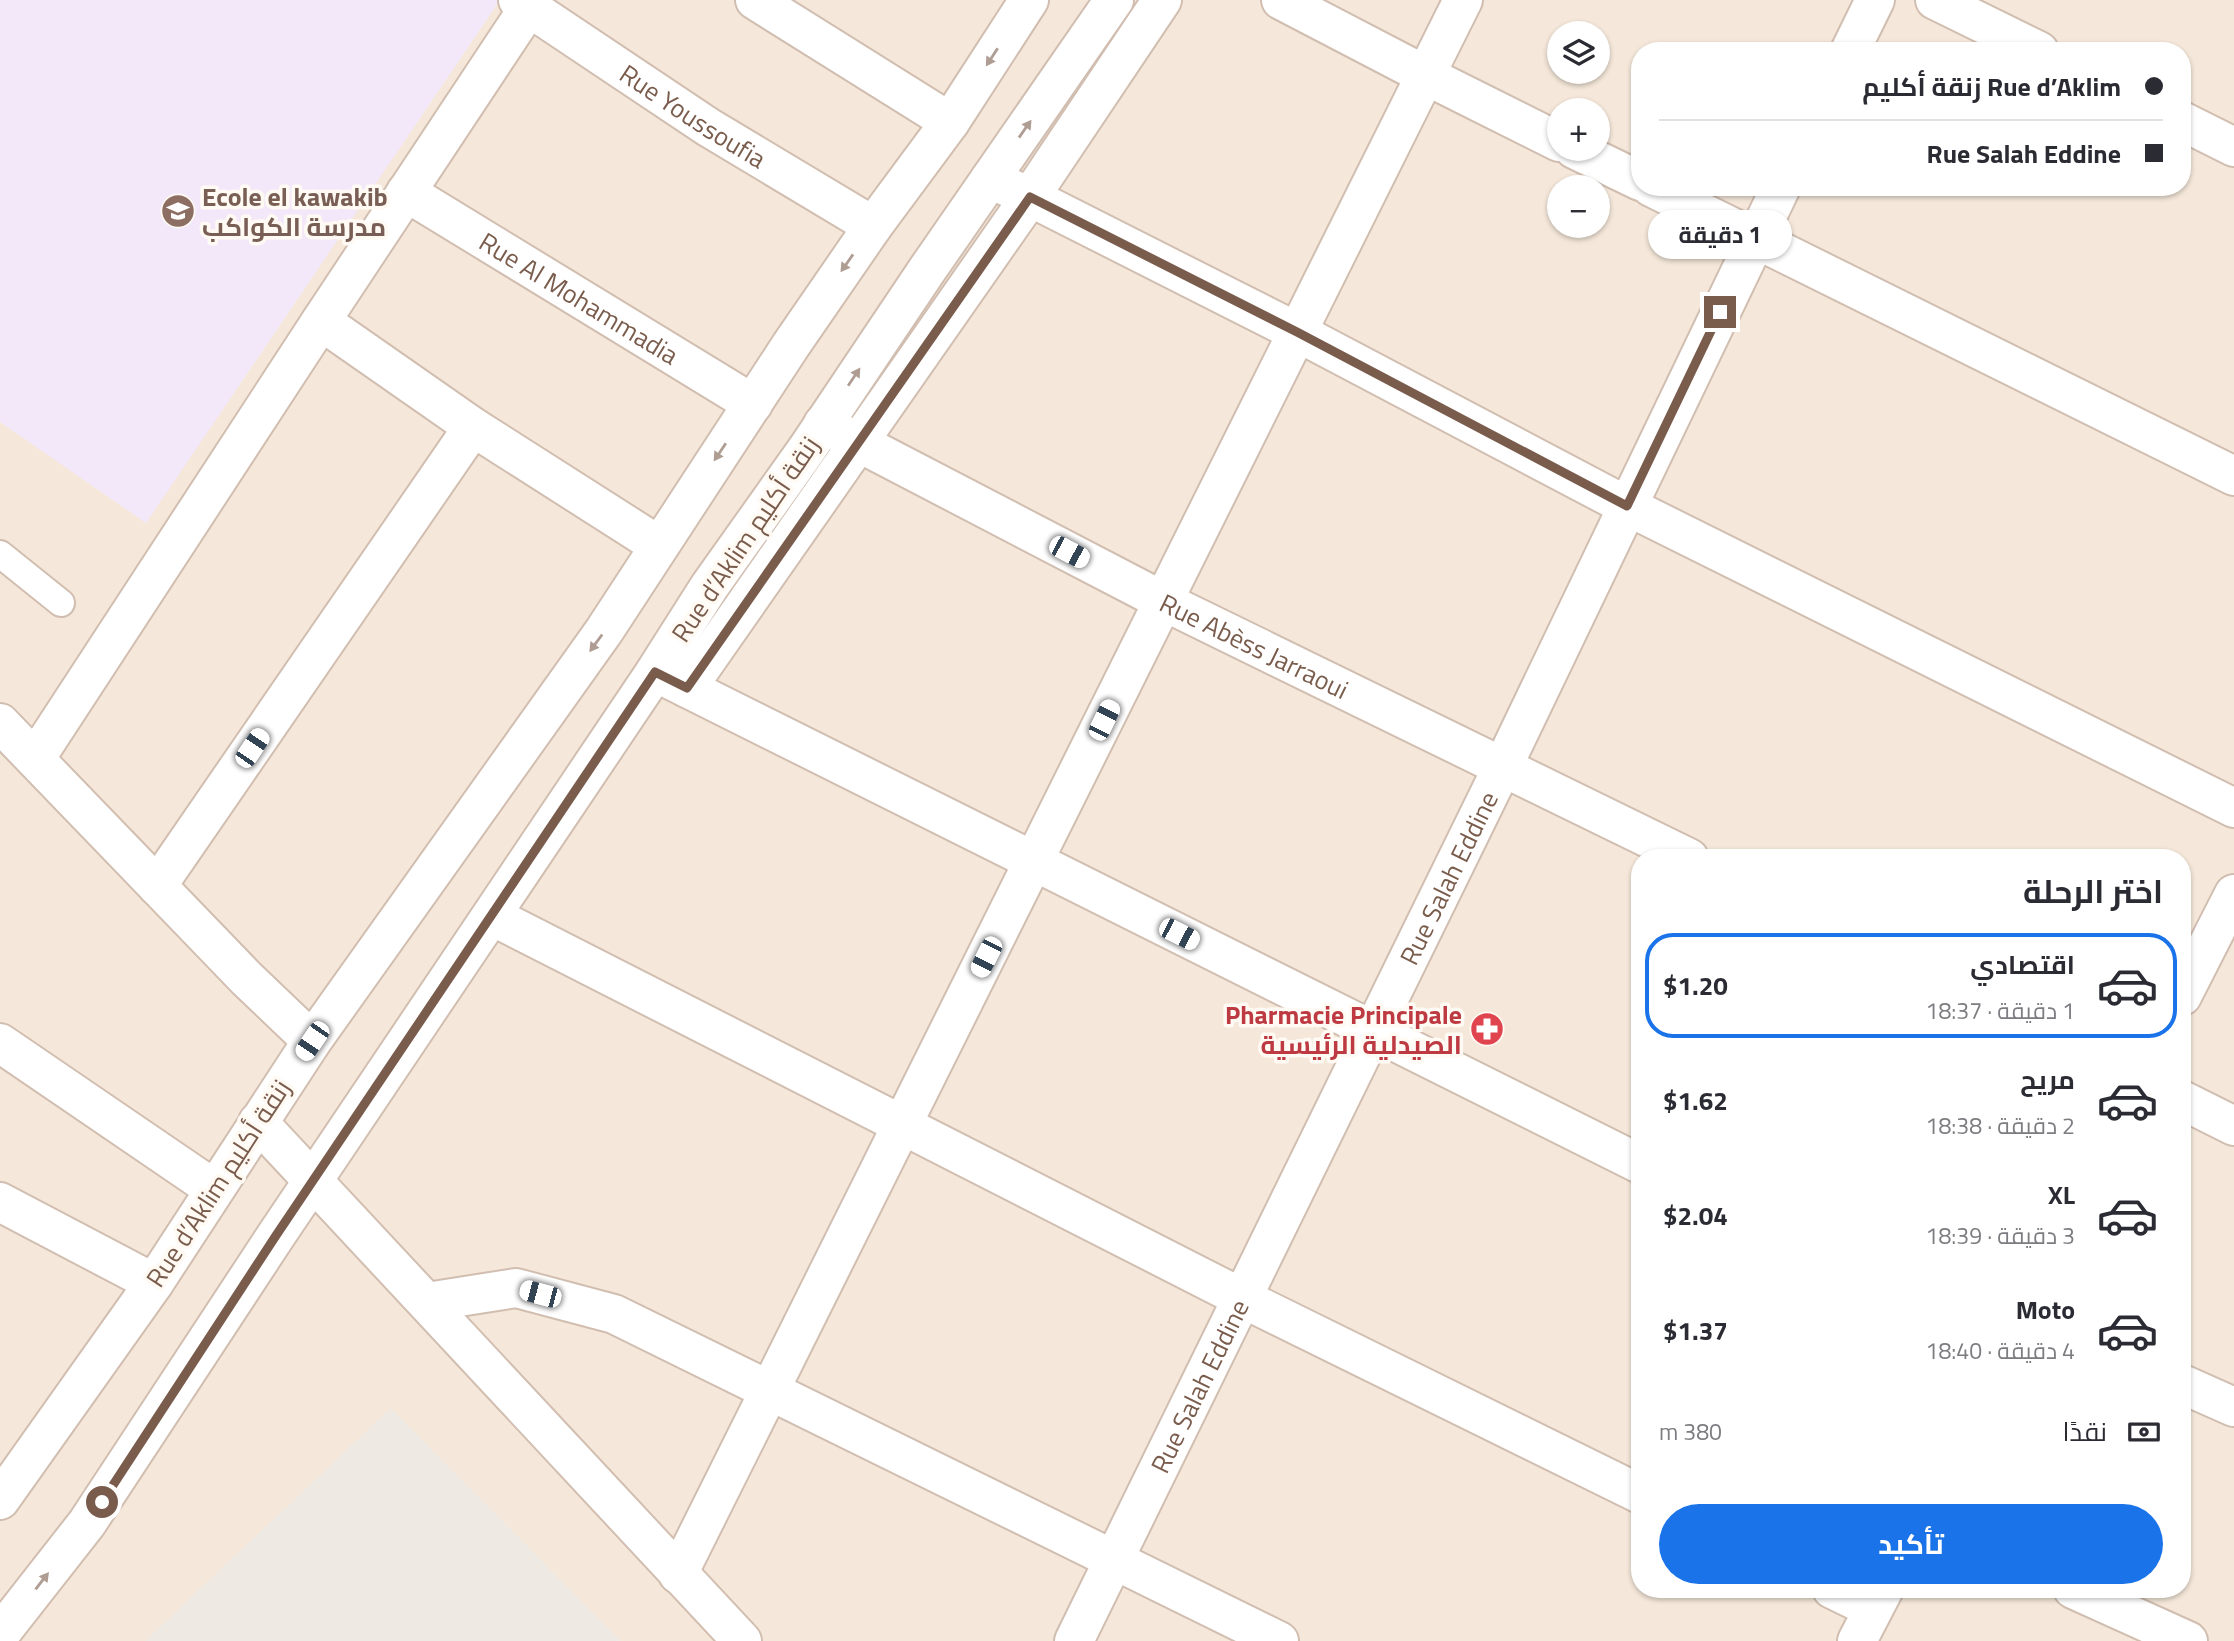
<!DOCTYPE html>
<html lang="ar">
<meta charset="utf-8">
<style>
body{margin:0;font-family:"Titillium Web",Cairo,sans-serif;background:#f7f7f7;color:#2b2b33;direction:rtl;height:100vh;display:flex;flex-direction:column;font-size:26px;white-space:nowrap}
*{box-sizing:border-box;margin:0}
p{font-size:23px;color:#7c7c81}
.icon{flex:none;width:38px;height:38px;fill:none;stroke:currentColor;stroke-width:2;stroke-linecap:round;stroke-linejoin:round}
.map{position:relative;flex:1;overflow:hidden;direction:ltr}
.drawer{position:absolute;left:1631px;top:849px;width:560px;height:749px;display:flex;flex-direction:column;background:#fff;border-radius:28px;box-shadow:0 2px 5px #0004;direction:rtl}
.drawer>*{flex:none}
.banner{position:absolute;left:1631px;top:42px;width:560px;height:154px;border-radius:28px;box-shadow:0 2px 5px #0004;direction:rtl;display:grid;align-content:center;height:154px;padding:0 28px;background:#fff}
.fabs{position:absolute;left:1547px;top:21px;display:grid;gap:14px}
.fabs a{display:grid;place-items:center;width:63px;height:63px;border-radius:50%;background:#fff;box-shadow:0 2px 5px #0004;font-size:35px}
.end{position:absolute;width:32px;height:32px;margin:-16px;border:9px solid #7a5c4d;background:#fff;box-shadow:0 0 0 4px #fff}
.from{border-radius:50%}
.bubble{position:absolute;height:49px;border-radius:24px;background:#fff;box-shadow:0 2px 5px #0004;font-size:23px;font-weight:700;line-height:49px;text-align:center;direction:rtl}
.car{position:absolute;width:21px;height:42px;margin:-21px -10px;border-radius:9px;box-shadow:0 0 5px 2px #0007;background:linear-gradient(#fff 24%,#345 0 40%,#fff 0 76%,#345 0 86%,#fff 0)}
.banner b{display:flex;align-items:center;gap:24px;height:66px;font-size:26px}
.banner b+b{border-top:2px solid #e1e1e2}
.banner i{width:18px;height:18px;background:#2b2b33}
ul{padding:0;list-style:none}
li{display:flex;align-items:center;gap:21px;height:105px;margin:0 14px 10px;padding:0 14px;border:4px solid transparent;border-radius:28px}
li div{flex:1}
li b{display:block;font-size:26px}
li em{font-style:normal;font-weight:700}
li.selected{border-color:#1a73e8}
li>.icon{width:63px;height:63px;stroke-width:1.5}
h2{padding:0 28px;font-size:32px;line-height:84px}
.pay{display:flex;align-items:center;gap:18px;height:77px;padding:0 28px;font-size:26px}
.pay p{margin-inline-start:auto}
.primary-button{display:flex;gap:14px;margin-top:auto;padding:14px 28px}
.primary-button a{flex:1;height:80px;border-radius:42px;background:#1a73e8;color:#fff;font-size:28px;font-weight:700;line-height:80px;text-align:center}
.map>svg:first-child{display:block}
</style>
<div class="map">
<svg width="2234" height="1641" viewBox="0 0 2234 1641">
<rect width="100%" height="100%" fill="#fdf6ec"/>
<path fill="#f5e8da" fill-rule="evenodd" d="M0,0H2234V1641H0ZM1559,33H1598V72H1559ZM1640,51H2182V187H1640ZM1559,110H1598V149H1559ZM1559,187H1598V226H1559ZM1640,858H2182V1589H1640Z"/>
<path fill="#efe9e4" d="M391,1408L621,1641H145Z"/>
<path fill="#f3e8fa" d="M0,0H500L146,523L0,422Z"/>
<g fill="none" stroke-linecap="round" stroke-linejoin="round">
<g stroke="#d1beb0" stroke-width="30">
<path id="service" d="M0,554L61,603"/>
</g>
<g stroke="#d1beb0" stroke-width="42">
<g id="minor">
<path id="s1" d="M518,0L708,127L873,226"/>
<path d="M755,0L950,122"/>
<path d="M1281,0L1425,75L1559,142"/>
<path d="M1935,0L2039,51"/>
<path d="M1850,51L1875,0"/>
<path d="M2182,121L2234,147"/>
<path d="M1574,149L1640,181"/>
<path d="M990,179L1030,197L1297,332L1627,506L2234,808"/>
<path d="M1651,187L2234,476"/>
<path id="s2" d="M406,192L753,404"/>
<path d="M321,321L473,427L658,545"/>
<path id="s3" d="M823,424L1163,601L1689,858"/>
<path d="M655,672L1640,1164"/>
<path d="M687,688L1030,197L1162,0"/>
<path d="M0,723L247,979L312,1041"/>
<path d="M35,759L321,321L529,7"/>
<path d="M157,886L473,427"/>
<path d="M492,916L1242,1298L1640,1494"/>
<path d="M2182,996L2234,894"/>
<path d="M0,1043L214,1189"/>
<path d="M2182,1100L2234,1126"/>
<path d="M258,1122L742,1641"/>
<path d="M0,1202L154,1283"/>
<path d="M427,1302L516,1288L614,1314L1279,1641"/>
<path d="M2182,1384L2234,1407"/>
<path d="M678,1574L1463,0"/>
<path d="M1832,1589L1873,1609"/>
<path d="M2073,1589L2188,1641"/>
<path id="s4" d="M1074,1641L1503,766L1781,187"/>
<path d="M1857,1641L1884,1589"/>
</g>
</g>
<g stroke="#d1beb0" stroke-width="42">
<path id="tertiary" d="M0,1500L154,1283L312,1041L604,631L791,345L873,226L950,122L1029,0
M0,1634L87,1523L275,1237L655,672L709,587L807,449L927,270L1114,0"/>
</g>
<use href="#service" stroke="#fff" stroke-width="26"/>
<use href="#minor" stroke="#fff" stroke-width="38"/>
<use href="#tertiary" stroke="#fff" stroke-width="38"/>
</g>
<defs><path id="oneway-solid" d="M-6-.8H1V-3.2L6.5 0L1 3.2V.8H-6Z" transform="scale(1.75)"/></defs>
<g fill="#af9d94">
<use href="#oneway-solid" transform="translate(992 57) rotate(123)"/>
<use href="#oneway-solid" transform="translate(1025 129) rotate(-55)"/>
<use href="#oneway-solid" transform="translate(847 263) rotate(125)"/>
<use href="#oneway-solid" transform="translate(854 377) rotate(-56)"/>
<use href="#oneway-solid" transform="translate(720 452) rotate(124)"/>
<use href="#oneway-solid" transform="translate(596 643) rotate(126)"/>
<use href="#oneway-solid" transform="translate(42 1581) rotate(-52)"/>
</g>
<g fill="none" stroke-linecap="round" stroke-linejoin="round">
<path stroke="#7a5c4d" stroke-width="9" d="M102,1502L275,1237L655,672L687,688L1030,197L1297,332L1627,506L1720,312"/>
</g>
<defs>
<g id="school-disc" transform="scale(1.75)"><circle r="9.5" fill="#8d6e63" stroke="#fffaf3"/><path d="M0-5L7-2L0 1L-7-2ZM-4 1L0 2.5L4 1V4Q0 6-4 4Z" fill="#fff"/></g>
<g id="pharmacy-disc" transform="scale(1.75)"><circle r="9.5" fill="#e0444e" stroke="#fffaf3"/><path d="M-2-6h4v4h4v4h-4v4h-4v-4h-4v-4h4Z" fill="#fff"/></g>
</defs>
<g fill-rule="evenodd">
<use href="#school-disc" x="178" y="211"/>
<use href="#pharmacy-disc" x="1487" y="1029"/>
</g>
<g text-anchor="middle" dominant-baseline="central" stroke-width="7" stroke-linejoin="round" paint-order="stroke">
<g font-size="26" fill="#7a5c4d" stroke="#fffaf3">
<text stroke="none"><textPath href="#s1" startOffset="210">Rue Youssoufia</textPath></text>
<text stroke="none"><textPath href="#s2" startOffset="203">Rue Al Mohammadia</textPath></text>
<text transform="translate(745 539) rotate(-56)">Rue d’Aklim زنقة أكليم</text>
<text stroke="none"><textPath href="#s3" startOffset="485">Rue Abèss Jarraoui</textPath></text>
<text stroke="none"><textPath href="#s4" startOffset="850">Rue Salah Eddine</textPath></text>
<text transform="translate(218 1183) rotate(-57)">Rue d’Aklim زنقة أكليم</text>
<text stroke="none"><textPath href="#s4" startOffset="284">Rue Salah Eddine</textPath></text>
</g>
<g font-size="26" font-weight="bold" fill="#785e54" stroke="#fffaf3" text-anchor="start">
<text x="202" y="196">Ecole el kawakib<tspan x="202" dy="30">مدرسة الكواكب</tspan></text>
</g>
<g font-size="26" font-weight="bold" fill="#be3a42" stroke="#fffaf3" text-anchor="end">
<text x="1462" y="1014">Pharmacie Principale<tspan x="1462" dy="30">الصيدلية الرئيسية</tspan></text>
</g>
</g>
</svg>
<div class="fabs">
<a><svg class="icon" aria-label="layers" viewBox="0 0 24 24"><path d="M12 4l9 5-9 5-9-5zM3 14l9 5 9-5"/></svg></a>
<a>+</a>
<a>−</a>
</div>
<i class="end from" style="left:102px;top:1502px"></i>
<i class="end" style="left:1720px;top:312px"></i>
<div class="bubble" style="left:1648px;top:210px;width:144px">1 دقيقة</div>
<i class="car" style="left:1069px;top:552px;rotate:118deg"></i>
<i class="car" style="left:1104px;top:720px;rotate:26deg"></i>
<i class="car" style="left:252px;top:748px;rotate:34deg"></i>
<i class="car" style="left:1179px;top:934px;rotate:117deg"></i>
<i class="car" style="left:986px;top:957px;rotate:207deg"></i>
<i class="car" style="left:312px;top:1041px;rotate:214deg"></i>
<i class="car" style="left:540px;top:1294px;rotate:285deg"></i>
<div class="banner">
<b><i class="from"></i>Rue d’Aklim زنقة أكليم</b>
<b><i></i>Rue Salah Eddine</b>
</div>
<section class="drawer">
<h2>اختر الرحلة</h2>
<ul>
<li class="selected"><svg class="icon" aria-label="car" viewBox="0 0 24 24"><path d="M5 17H2v-5l4-1 3-4h7l3 4 3 1v5h-3M9 17h6M6 11h13"/><circle cx="7" cy="17" r="2"/><circle cx="17" cy="17" r="2"/></svg><div><b>اقتصادي</b><p>1 دقيقة · 18:37</p></div><em>$1.20</em></li>
<li><svg class="icon" aria-label="car" viewBox="0 0 24 24"><path d="M5 17H2v-5l4-1 3-4h7l3 4 3 1v5h-3M9 17h6M6 11h13"/><circle cx="7" cy="17" r="2"/><circle cx="17" cy="17" r="2"/></svg><div><b>مريح</b><p>2 دقيقة · 18:38</p></div><em>$1.62</em></li>
<li><svg class="icon" aria-label="car" viewBox="0 0 24 24"><path d="M5 17H2v-5l4-1 3-4h7l3 4 3 1v5h-3M9 17h6M6 11h13"/><circle cx="7" cy="17" r="2"/><circle cx="17" cy="17" r="2"/></svg><div><b>XL</b><p>3 دقيقة · 18:39</p></div><em>$2.04</em></li>
<li><svg class="icon" aria-label="car" viewBox="0 0 24 24"><path d="M5 17H2v-5l4-1 3-4h7l3 4 3 1v5h-3M9 17h6M6 11h13"/><circle cx="7" cy="17" r="2"/><circle cx="17" cy="17" r="2"/></svg><div><b>Moto</b><p>4 دقيقة · 18:40</p></div><em>$1.37</em></li>
</ul>
<div class="pay"><svg class="icon" aria-label="cash" viewBox="0 0 24 24"><path d="M3 7h18v10H3z"/><circle cx="12" cy="12" r="2"/></svg>نقدًا<p>380 m</p></div>
<div class="primary-button"><a>تأكيد</a></div>
</section>
</div>
